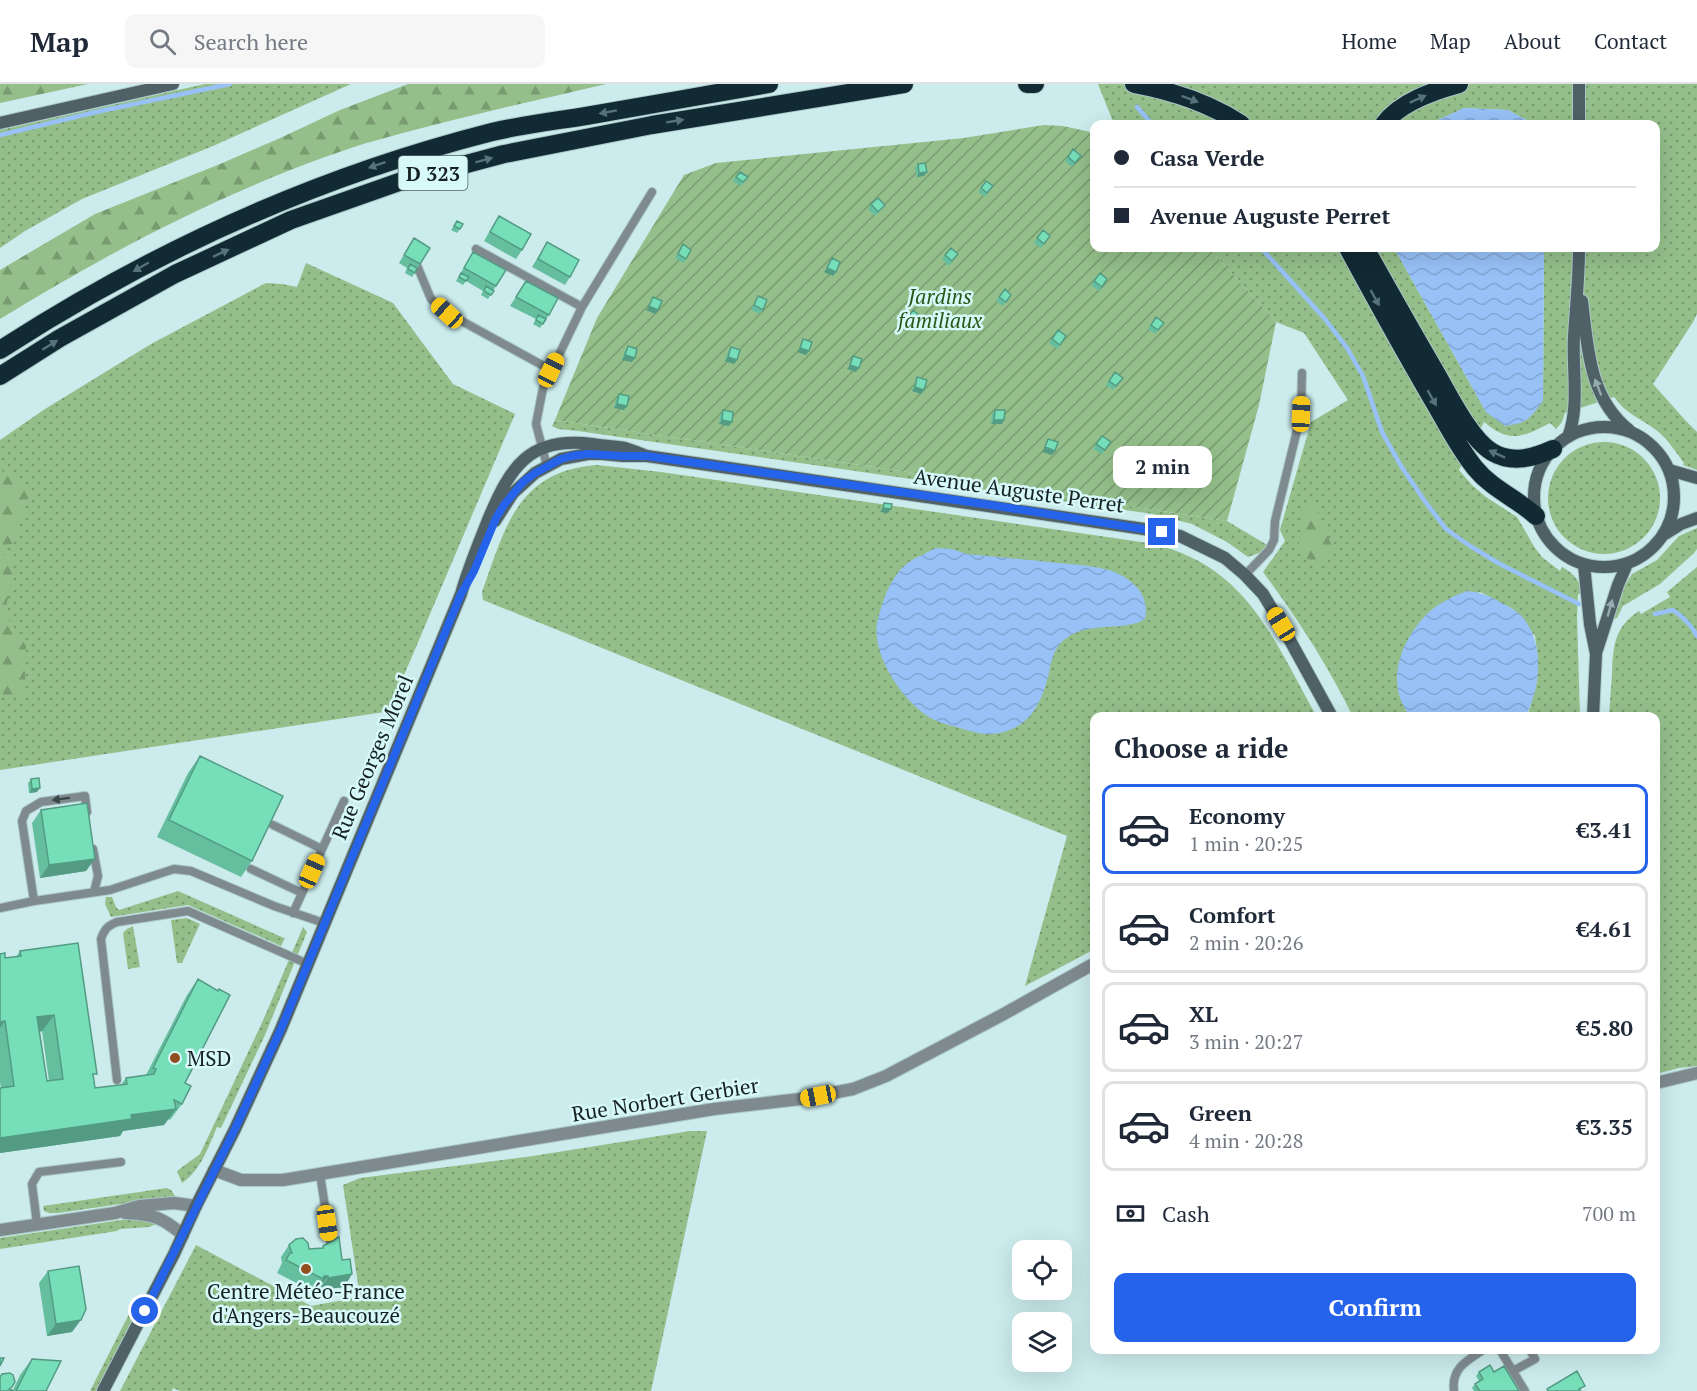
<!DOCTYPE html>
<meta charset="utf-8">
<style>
body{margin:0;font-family:"PT Serif",serif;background:#f6f6f7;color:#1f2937;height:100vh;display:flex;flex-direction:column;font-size:22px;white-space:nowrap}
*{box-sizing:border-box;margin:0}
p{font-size:20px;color:#747a83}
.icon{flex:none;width:33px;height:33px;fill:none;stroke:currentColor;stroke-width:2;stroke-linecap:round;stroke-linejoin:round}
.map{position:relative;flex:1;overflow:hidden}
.drawer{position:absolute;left:1090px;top:628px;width:570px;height:642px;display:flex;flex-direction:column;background:#fff;border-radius:12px;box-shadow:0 6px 24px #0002}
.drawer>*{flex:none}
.hud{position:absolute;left:1090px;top:36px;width:570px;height:132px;border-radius:12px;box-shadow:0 6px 24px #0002;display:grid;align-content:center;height:132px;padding:0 24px;background:#fff}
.buttons{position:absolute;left:1012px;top:1156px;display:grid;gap:12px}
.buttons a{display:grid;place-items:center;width:60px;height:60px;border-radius:12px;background:#fff;box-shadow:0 6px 24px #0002;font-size:30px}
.end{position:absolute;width:27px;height:27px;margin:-14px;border:8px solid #2563eb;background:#fff;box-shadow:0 0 0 3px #fff}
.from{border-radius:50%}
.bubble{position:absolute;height:42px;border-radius:12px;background:#fff;box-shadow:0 6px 24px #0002;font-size:20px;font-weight:800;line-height:42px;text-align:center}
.car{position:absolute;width:18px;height:36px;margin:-18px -9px;border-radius:8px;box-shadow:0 0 4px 2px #0007;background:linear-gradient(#f5c518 24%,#345 0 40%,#f5c518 0 76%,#345 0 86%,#f5c518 0)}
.hud b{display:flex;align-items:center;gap:21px;height:57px;font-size:22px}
.hud b+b{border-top:2px solid #e0e1e3}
.hud i{width:15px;height:15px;background:#1f2937}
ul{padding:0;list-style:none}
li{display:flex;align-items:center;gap:18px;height:90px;margin:0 12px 9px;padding:0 12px;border:3px solid #e0e1e3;border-radius:12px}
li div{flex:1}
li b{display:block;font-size:22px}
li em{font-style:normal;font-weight:800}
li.selected{border-color:#2563eb}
li>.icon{width:54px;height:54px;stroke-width:1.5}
h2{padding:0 24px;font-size:27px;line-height:72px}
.pay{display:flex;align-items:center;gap:15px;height:66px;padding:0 24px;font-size:22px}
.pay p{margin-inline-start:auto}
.action{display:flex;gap:12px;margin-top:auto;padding:12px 24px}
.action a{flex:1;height:69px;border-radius:12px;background:#2563eb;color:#fff;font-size:24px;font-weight:800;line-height:69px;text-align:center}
header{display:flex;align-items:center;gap:36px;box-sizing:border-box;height:84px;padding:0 30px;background:#fff;border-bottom:2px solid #e0e1e3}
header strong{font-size:28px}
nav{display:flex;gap:33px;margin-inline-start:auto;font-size:21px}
.search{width:420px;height:54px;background:#f6f6f7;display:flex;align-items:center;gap:15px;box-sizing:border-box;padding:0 21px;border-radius:12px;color:#747a83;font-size:22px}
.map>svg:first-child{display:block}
</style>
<header>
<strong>Map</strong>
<div class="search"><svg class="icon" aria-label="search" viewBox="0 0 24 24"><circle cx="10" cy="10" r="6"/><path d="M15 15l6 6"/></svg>Search here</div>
<nav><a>Home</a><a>Map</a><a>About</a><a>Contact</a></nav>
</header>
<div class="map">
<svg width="1697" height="1307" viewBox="0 0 1697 1307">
<defs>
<pattern id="grass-dots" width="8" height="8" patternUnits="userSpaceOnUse" patternTransform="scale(1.5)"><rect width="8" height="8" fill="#94bf8a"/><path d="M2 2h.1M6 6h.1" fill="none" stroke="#789b70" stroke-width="1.8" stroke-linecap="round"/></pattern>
<pattern id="forest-firs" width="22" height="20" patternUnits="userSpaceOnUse" patternTransform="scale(1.5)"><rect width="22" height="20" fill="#94bf8a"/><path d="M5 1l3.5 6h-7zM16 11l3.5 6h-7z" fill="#789b70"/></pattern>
<pattern id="garden-furrows" width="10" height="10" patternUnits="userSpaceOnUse" patternTransform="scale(1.5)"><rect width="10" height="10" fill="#94bf8a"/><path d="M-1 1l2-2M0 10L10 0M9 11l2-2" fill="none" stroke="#789b70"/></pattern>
<pattern id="water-waves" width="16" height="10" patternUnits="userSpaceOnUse" patternTransform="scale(1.5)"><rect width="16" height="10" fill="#97c1f7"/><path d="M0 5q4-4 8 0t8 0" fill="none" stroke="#81a6d3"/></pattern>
</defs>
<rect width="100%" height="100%" fill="#cbebec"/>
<path fill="url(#grass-dots)" d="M205,0H351L213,62L82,115L25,147L0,164V46Z
M1098,0H1697V230L1693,238L1653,300L1686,337L1697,348V386L1683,381L1684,379C1675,367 1668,355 1656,346C1640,334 1626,330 1614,313L1565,329L1562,338L1556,345L1550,339C1523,353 1510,360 1484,338L1459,386L1472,401L1486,413L1517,433L1535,464L1542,473L1560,487L1562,483C1575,490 1579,496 1583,510H1578L1577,532L1580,633H1525L1529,627L1537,597L1538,576L1535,552L1513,525L1480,508L1427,530L1416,544L1404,564L1405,625L1411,633H1353C1328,581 1297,534 1263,488L1285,457L1280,446L1311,338L1348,316L1304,249L1276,238L1209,164H1394L1486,328L1543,317L1544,164H1656V40H1534L1508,26L1465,24L1429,40H1114Z
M306,179L393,219L453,300L515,330L399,603L391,627L0,686V356L45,325L151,260L266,199L282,200L297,203Z
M555,336L901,387L1227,437L1269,462L1262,468L1248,473L1227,458L1192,440L1153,430L578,347L558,345L552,342Z
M1548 414a56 56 0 1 1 112 0a56 56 0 1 1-112 0Z
M597,381L661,388L1148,459C1246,479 1273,555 1317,633H1212L1200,628L1198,633H1095V865L1025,902L1067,752L483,516L482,508C505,444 517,387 597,381Z
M1697,444V465L1694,469L1660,500L1623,522L1617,534L1614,535L1621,508L1632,490L1657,476L1679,452Z
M1697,483V982L1679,984L1656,990V633H1609C1610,619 1611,604 1612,590C1613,563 1614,543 1639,527L1641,530L1670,513L1667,508Z
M178,807L284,854H285L281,862L188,821L111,833L105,820L106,813H112L116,823L119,826Z
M187,834L200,840L182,879H177L171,836Z
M133,842L140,883L128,885L123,849L127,845Z
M303,843L307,848L265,951L221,1044L217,1043C208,1064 201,1086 182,1099L177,1087L200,1070L261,941Z
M690,1047H707L651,1307H180L173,1304L172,1307H120L196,1161L311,1222L360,1213L343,1101L360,1094L533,1072Z
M167,1104L171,1106L175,1112L143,1117L142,1115L141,1117L58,1129H49L44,1127L43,1122Z
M142,1133L159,1139L149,1143L120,1145L117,1147L0,1165V1154Z
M130,1228L134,1233L96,1307H90Z"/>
<path fill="url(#forest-firs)" d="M0,0H88L0,19Z
M408,0H606C538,16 470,31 403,49C386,54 368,58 351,64C226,106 111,167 0,235V186L95,130L220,80L278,55L340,26Z
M0,386L25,399L30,410L12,460L0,462Z
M1309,420L1314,421L1333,464L1331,473L1325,479C1314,479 1305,475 1297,467L1304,429Z
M11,469L12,490L5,530L26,562L25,604L20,613L0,611V471Z"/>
<path fill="url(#garden-furrows)" d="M1044,41L1063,42L1095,49V164H1209L1276,238L1259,321L1227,437L901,387L555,336L597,234L684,91L716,79L964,54Z"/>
<path fill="url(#water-waves)" d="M1464,24L1508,26L1534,40H1429Z
M1394,164H1544L1543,317C1529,335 1528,339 1505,342L1486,328Z
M936,464L952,465L967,470C997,473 1028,476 1058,479C1077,481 1105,482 1121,491C1139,501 1149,515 1145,535C1122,550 1078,533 1057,564C1053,570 1050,581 1049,589C1042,618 1031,642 1000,649C987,652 973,648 960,644C949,641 936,638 926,631C901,614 872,571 877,539C879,530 882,521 885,512C890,500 897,487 908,479C916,473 927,469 936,464Z
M1467,507C1480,508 1490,512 1502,519C1509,523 1519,528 1524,535C1539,554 1541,583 1535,607C1532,616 1530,625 1525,633H1411C1384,601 1400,558 1426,531C1438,519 1452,513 1467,507Z"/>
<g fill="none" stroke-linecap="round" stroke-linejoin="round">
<path stroke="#97c1f7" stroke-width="4.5" d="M1137,23L1152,40
M0,51L96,28L230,0
M1261,164L1325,235L1347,264L1363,292L1382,348L1401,382L1424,416L1446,445L1470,462L1500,480L1579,520
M1655,530L1673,526C1683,533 1692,542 1697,552"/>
<g stroke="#aac7c8" stroke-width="10">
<path id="lane" d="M476,165L582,223
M416,179L431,215L447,229L551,286
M547,382L536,340L543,304L582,223L652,108
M1245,491L1269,466L1274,456L1275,437L1301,330L1302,289
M273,741L322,765
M93,765L98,792L94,808
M251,785L302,809
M34,817L22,737L26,727L41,718L85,712L87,728
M0,824L34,817L110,806L174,785L191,787L274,822L324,839
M293,829L344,717
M117,996L101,855C104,846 107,842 117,838L188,827L308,880
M320,1090L331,1162
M37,1140L32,1100L39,1088L121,1078
M1500,1266L1525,1307
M1513,1287L1535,1275L1530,1266
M1454,1307C1451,1285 1466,1277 1483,1266"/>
</g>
<g stroke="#aac7c8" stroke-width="14">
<path id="street" d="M1656,999L1697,989
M214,1086L241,1096H283L714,1025L800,1015L853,1005L886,992L1002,931L1095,879
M125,1129C152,1130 162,1133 183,1151
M0,1146L115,1129L139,1122L174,1119L196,1122"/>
</g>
<g stroke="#aac7c8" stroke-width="14">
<path id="secondary" d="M1579,0V40
M0,39L173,0
M1582,217C1588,265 1589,314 1629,346
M1534 413a70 70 0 1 1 140 0a70 70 0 1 1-140 0Z
M1568,353C1580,322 1572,285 1574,252C1576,222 1579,193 1579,164
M1669,386L1697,394
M495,437L513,409L535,389L561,375L588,370H602L623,372H647L1144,445L1180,452L1225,474L1245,491L1263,510L1281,540L1332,633
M1665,450L1681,440L1697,434
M1584,481L1590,540L1596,570L1593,633
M1596,569L1618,501L1627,480
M103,1307L174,1170L196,1122L235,1045L281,945L461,510C468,485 478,461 488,436C510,383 529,352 592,360C603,362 614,362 625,364C632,366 639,369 647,372"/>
</g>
<g stroke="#aac7c8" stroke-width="20">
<path id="highway" d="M1027,0H1035
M1134,0C1172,7 1209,19 1241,40
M1384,40C1400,18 1433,7 1459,0
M1348,164C1375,214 1402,263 1431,313C1445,336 1457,362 1475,384C1492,405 1516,414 1536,432
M1365,164C1388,205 1411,246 1435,287C1448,309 1470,355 1492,368C1512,380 1533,374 1553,365
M0,266C153,167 315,93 492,48C522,41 555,37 586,32C647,21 708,11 769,0
M0,292L60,254L175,190L291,136L399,98L504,70L652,41L904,0"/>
</g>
<use href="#lane" stroke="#7f8a8f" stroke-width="8"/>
<use href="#street" stroke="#7f8a8f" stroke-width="12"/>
<use href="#secondary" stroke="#4f6067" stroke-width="12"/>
<use href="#highway" stroke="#122a33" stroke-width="18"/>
</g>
<path fill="#65bf9f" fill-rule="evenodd" d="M1073,65L1081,72L1072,83L1065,77Z
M918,80L924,92L917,93L915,84Z
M736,93H748L741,102L733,97Z
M986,97L993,102L985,113L978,108Z
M871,120L885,121L875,132L868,125Z
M499,131L522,166L516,175L484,157Z
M457,137L460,145L457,149L451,146Z
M1050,152L1041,164L1034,159L1037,154Z
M414,154L420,180L412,193L405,189L407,184L399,179Z
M547,158L570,193L565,201L532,183Z
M683,160L686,175L683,179L675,174Z
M473,168L496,202L488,215L481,211L483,207L466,197L463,201L456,197Z
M958,170L949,182L942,175L945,171Z
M1100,189L1107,195L1099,207L1091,201Z
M526,197L549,231L540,244L533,240L536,235L510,222Z
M1011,211L1003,222L996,217L999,213Z
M758,212L763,226L760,230L751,226Z
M913,226L920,232L912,245L904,239Z
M1156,233L1164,239L1155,250L1148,245Z
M1058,246L1066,252L1057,265L1049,259Z
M628,262L632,278L622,276L625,266Z
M731,263L737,276L734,280L725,277L728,267Z
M1115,288L1123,294L1113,306L1106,301Z
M917,293L921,310L912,307L915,298Z
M619,310L627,322L624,326L614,324L616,315Z
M723,326L729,342L719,340L720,331Z
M995,326L1002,340H991L992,330Z
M1102,352L1111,358L1102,370L1093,365Z
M200,672L252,777L241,793L157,753L188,689Z
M31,695L37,708L29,709L28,699Z
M41,726L86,787L40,794L32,739Z
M20,867L93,995L95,1004L121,1001L126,994L146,991L187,911L198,895L185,999L182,1020L170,1036L168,1035L164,1041L123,1047L120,1052L0,1069V1004H1L0,998V870L5,874L16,873ZM42,947L49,997H47L40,948Z
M289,1161L309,1165L322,1164L323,1162L342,1176L352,1190L344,1203L319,1206V1204L316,1205L314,1208L277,1189L282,1179L281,1173Z
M48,1187L72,1248L47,1252L39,1199Z
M32,1275L46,1307H0L11,1305L13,1306L20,1291Z
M1479,1288H1494L1519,1307H1474L1472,1304L1475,1300L1479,1297L1476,1292Z"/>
<path fill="#539b82" d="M927,88L924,92L917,93L919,89Z
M827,184L836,188L833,192L824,188Z
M649,222L658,226L655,230L646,226Z
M800,264L809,267L806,271L797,268Z
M625,271L635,274L632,278L622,276Z
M728,273L737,276L734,280L725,277Z
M850,281L859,284L856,288L847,285Z
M915,303L924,306L921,310L912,307Z
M617,320L627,322L624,326L614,324Z
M722,336L732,338L729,342L719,340Z
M994,336H1004L1002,340H991Z
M1045,363L1055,367L1052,371L1042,368Z
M883,424L891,425L888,429L880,428Z
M40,704L37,708L29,709L32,705Z
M95,775L86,787L40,794L49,781Z
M54,931L42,947L26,950L37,933Z
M5,937L0,944V938Z
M176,1025L164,1041L123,1047L120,1052L0,1069V1054L131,1031Z
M352,1190L344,1203L319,1206L328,1194Z
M324,1192H328L319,1204L316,1205Z
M81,1236L72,1248L47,1252L56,1240Z"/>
<path fill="#76deb9" stroke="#539b82" stroke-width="1.5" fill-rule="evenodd" d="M1073,65L1081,72L1075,79L1068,73Z
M925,79L927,88L919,89L918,80Z
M740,88L748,93L743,98L736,93Z
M986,97L993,102L987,109L981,104Z
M878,114L885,121L878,128L871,120Z
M499,132L531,150L522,166L490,148Z
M457,137L463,140L460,145L454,142Z
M1043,146L1050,152L1044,160L1037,154Z
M414,154L430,164L420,180L404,171Z
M547,158L579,176L570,193L538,175Z
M683,160L691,166L686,175L678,170Z
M951,164L958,170L952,177L945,171Z
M473,168L506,186L496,202L464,184Z
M832,174L840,178L836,188L827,184Z
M410,180L417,184L415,189L408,185Z
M461,189L469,193L466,197L459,193Z
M1100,189L1107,195L1102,203L1094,197Z
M526,197L558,214L549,231L516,213Z
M486,202L494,207L491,211L484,207Z
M1005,205L1011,211L1006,218L999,213Z
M758,212L767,216L763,226L754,221Z
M653,213L662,217L658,226L649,222Z
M913,226L920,232L915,241L907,235Z
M538,231L546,235L543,240L536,236Z
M1156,233L1164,239L1158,246L1151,241Z
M1058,246L1066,252L1060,261L1052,255Z
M803,255L812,258L809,267L800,264Z
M628,262L637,265L635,274L625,271Z
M731,263L740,266L737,276L728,273Z
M853,272L862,275L859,284L850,281Z
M1115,288L1123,294L1116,302L1109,297Z
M917,293L927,296L924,306L915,303Z
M619,310L629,312L627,322L617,320Z
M723,326L733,328L732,338L722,336Z
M995,326H1005L1004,336H994Z
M1102,352L1111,358L1105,366L1096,360Z
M1048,355L1058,358L1055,367L1045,363Z
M884,419L892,420L891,425L883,424Z
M200,672L283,712L252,777L169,736Z
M39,694L40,704L32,705L31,695Z
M87,719L95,775L49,781L41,726Z
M78,859L97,990H93L95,1004L127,1000L126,994L154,990L156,985L153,984L198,895L218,907L219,905L230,911L185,999L191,1002L182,1020L174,1016L176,1025L131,1031L132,1035L0,1054V1004L14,1002L5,937L0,938V870L5,869V874L21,872L20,867ZM54,931L63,995L47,997L37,933Z
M339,1153L342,1176L350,1175L352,1190L328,1194V1192H324L323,1195L286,1176L290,1169H292L289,1161L296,1155L303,1154L308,1159L309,1165L323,1164V1162Z
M79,1182L86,1225L81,1236L56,1240L48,1187Z
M0,1274H4L0,1282Z
M32,1275L61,1277L46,1307H16Z
M1490,1281L1494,1288L1504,1282L1519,1307H1480L1475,1300L1483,1295L1479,1288Z
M1577,1287L1585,1302L1579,1305L1581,1307H1548L1547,1305Z
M10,1289L13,1291L15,1298L12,1303L9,1305L14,1307H0V1293L2,1290Z"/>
<defs><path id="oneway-solid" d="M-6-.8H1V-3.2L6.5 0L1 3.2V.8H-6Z" transform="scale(1.5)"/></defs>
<g fill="#577278">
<use href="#oneway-solid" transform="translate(1190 15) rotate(21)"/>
<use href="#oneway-solid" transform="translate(1418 15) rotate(-24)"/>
<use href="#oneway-solid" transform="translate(608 28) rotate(170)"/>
<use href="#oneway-solid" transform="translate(675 37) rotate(-9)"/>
<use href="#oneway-solid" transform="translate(484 76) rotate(-15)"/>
<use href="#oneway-solid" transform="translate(377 81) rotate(161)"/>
<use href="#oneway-solid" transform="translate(221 169) rotate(-25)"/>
<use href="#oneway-solid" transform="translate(141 183) rotate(150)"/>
<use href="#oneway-solid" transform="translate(1375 214) rotate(61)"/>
<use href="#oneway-solid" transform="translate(50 261) rotate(-32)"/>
<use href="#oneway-solid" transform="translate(1432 314) rotate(60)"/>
<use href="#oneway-solid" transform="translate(1497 370) rotate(-156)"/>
</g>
<g fill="#94acb0">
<use href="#oneway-solid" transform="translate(1598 303) rotate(-111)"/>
<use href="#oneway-solid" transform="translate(1610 524) rotate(-74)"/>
</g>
<use fill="#3b4648" href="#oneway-solid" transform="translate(61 715) rotate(173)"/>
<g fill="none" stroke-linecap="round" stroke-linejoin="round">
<path stroke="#2563eb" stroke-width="8" d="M145,1227L235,1045L281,945L461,510L474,487L496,434L504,421L523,398L535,389L561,375L572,372L588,370L623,372H647L984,420L1162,448"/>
</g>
<g fill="#914e1e" stroke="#d8f9f9" stroke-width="2">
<circle cx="175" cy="974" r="6"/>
<circle cx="306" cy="1185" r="6"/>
</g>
<g text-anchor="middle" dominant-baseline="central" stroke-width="5" stroke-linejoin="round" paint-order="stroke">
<rect fill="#d8f9f9" stroke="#506262" stroke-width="1.5" x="398.5" y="72" width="69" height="34" rx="4.5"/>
<g font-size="20" font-weight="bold" fill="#162222">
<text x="433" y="89">D 323</text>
</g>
<g font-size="21" font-style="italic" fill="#255915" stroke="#d8f9f9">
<text x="940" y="212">Jardins<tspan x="940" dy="24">familiaux</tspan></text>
</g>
<g font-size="21" fill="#162222" stroke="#d8f9f9">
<text transform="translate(1019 406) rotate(8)">Avenue Auguste Perret</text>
<text transform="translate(372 673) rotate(-67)">Rue Georges Morel</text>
<text transform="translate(665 1015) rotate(-9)">Rue Norbert Gerbier</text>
</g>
<g font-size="21" fill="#162222" stroke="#d8f9f9" text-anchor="start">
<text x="187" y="974">MSD</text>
<text x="306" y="1207" text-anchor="middle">Centre Météo-France<tspan x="306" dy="24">d'Angers-Beaucouzé</tspan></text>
</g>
</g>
</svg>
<div class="buttons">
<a><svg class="icon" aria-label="locate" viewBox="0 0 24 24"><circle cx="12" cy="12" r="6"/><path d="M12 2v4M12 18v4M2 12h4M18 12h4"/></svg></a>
<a><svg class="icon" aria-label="layers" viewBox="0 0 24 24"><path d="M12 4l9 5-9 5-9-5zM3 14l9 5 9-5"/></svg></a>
</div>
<i class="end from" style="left:145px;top:1227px"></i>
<i class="end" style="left:1162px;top:448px"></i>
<div class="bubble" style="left:1113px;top:362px;width:99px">2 min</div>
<i class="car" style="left:447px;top:229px;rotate:312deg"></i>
<i class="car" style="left:551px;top:286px;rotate:26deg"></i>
<i class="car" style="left:1301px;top:330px;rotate:2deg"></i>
<i class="car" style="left:1281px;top:540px;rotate:328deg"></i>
<i class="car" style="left:312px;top:787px;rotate:24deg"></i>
<i class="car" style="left:818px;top:1012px;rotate:259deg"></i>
<i class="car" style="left:327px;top:1139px;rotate:172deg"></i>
<div class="hud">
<b><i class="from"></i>Casa Verde</b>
<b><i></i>Avenue Auguste Perret</b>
</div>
<section class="drawer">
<h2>Choose a ride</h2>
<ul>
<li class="selected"><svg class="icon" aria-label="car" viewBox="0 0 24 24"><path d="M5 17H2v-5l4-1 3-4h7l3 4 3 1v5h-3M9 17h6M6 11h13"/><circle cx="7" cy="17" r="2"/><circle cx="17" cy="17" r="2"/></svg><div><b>Economy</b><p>1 min · 20:25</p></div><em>€3.41</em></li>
<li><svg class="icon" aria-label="car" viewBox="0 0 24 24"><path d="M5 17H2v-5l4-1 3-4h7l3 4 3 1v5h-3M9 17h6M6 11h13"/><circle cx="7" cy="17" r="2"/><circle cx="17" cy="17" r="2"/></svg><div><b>Comfort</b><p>2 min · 20:26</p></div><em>€4.61</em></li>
<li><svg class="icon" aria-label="car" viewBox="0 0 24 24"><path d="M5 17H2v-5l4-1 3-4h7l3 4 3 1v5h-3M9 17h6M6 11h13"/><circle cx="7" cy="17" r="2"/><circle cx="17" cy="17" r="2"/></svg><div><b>XL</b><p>3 min · 20:27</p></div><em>€5.80</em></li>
<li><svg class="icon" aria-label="car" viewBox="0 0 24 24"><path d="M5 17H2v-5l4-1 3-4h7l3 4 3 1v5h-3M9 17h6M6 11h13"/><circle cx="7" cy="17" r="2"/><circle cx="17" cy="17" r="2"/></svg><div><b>Green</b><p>4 min · 20:28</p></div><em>€3.35</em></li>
</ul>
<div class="pay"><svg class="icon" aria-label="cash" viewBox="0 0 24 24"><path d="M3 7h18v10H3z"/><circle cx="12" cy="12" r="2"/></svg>Cash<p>700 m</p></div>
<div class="action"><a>Confirm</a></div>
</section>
</div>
